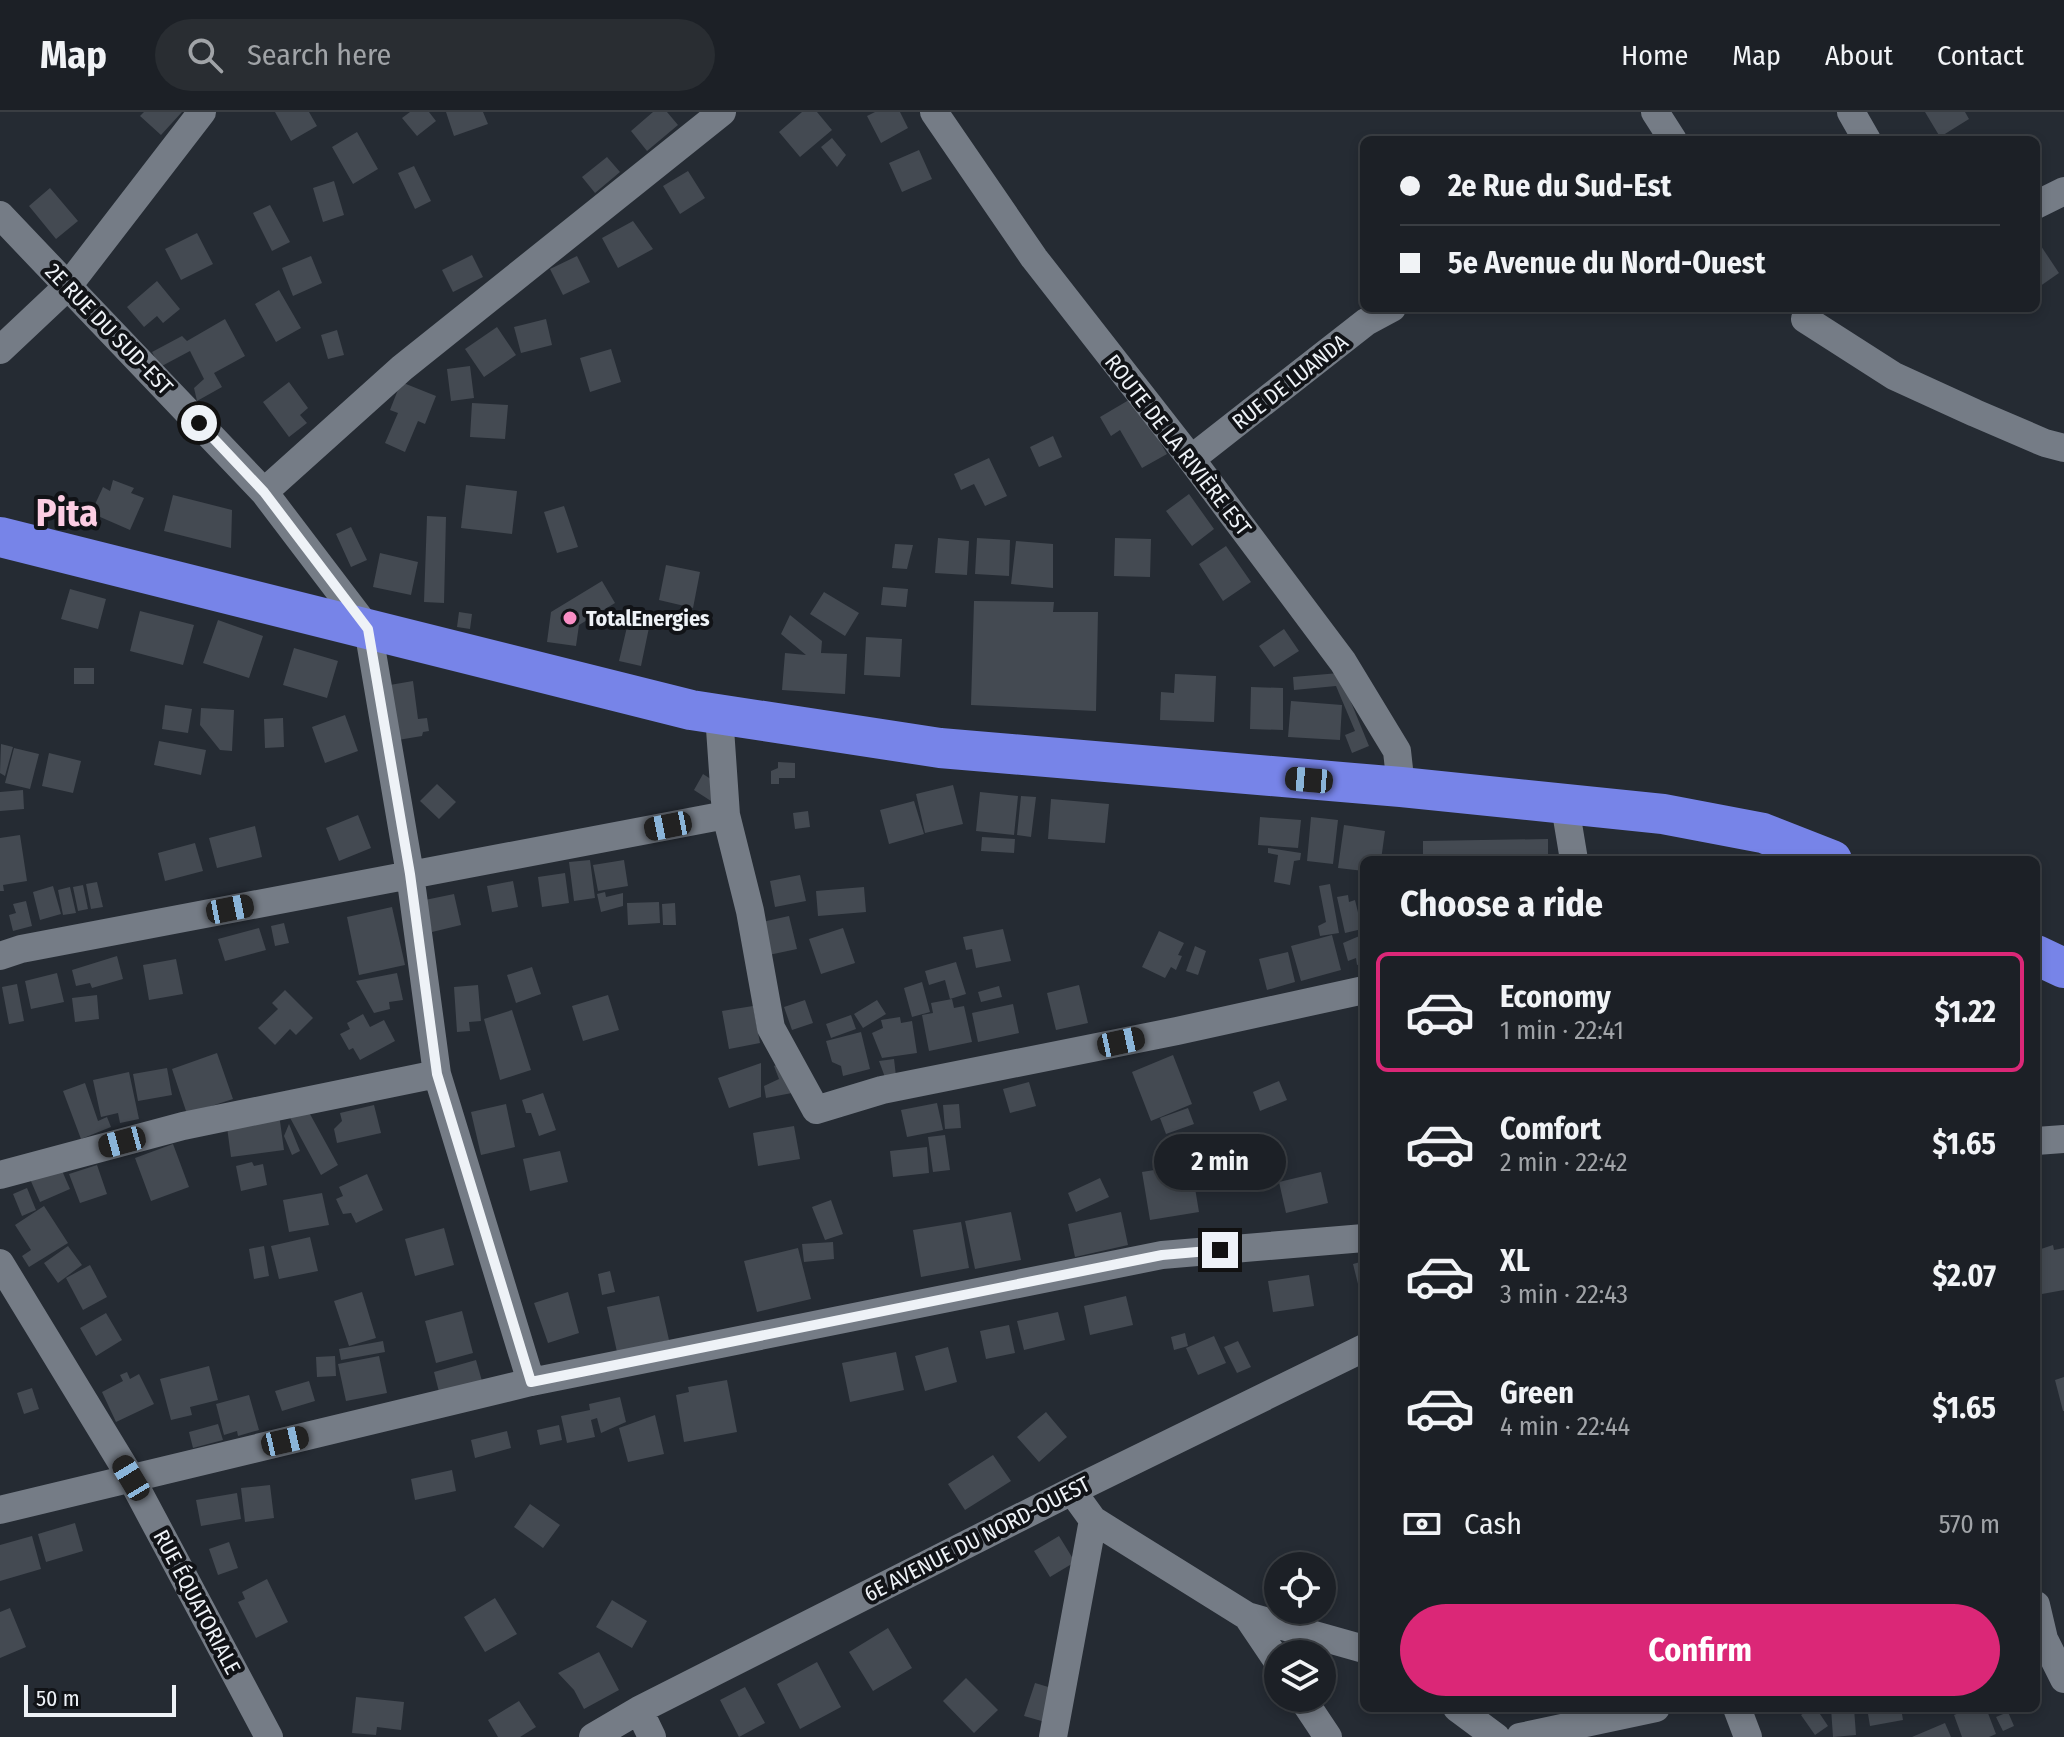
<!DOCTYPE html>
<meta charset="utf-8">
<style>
body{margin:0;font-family:"Fira Sans Condensed",sans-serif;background:#292d32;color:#f1f3f6;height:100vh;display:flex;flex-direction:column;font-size:30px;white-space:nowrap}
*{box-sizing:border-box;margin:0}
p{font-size:26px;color:#a0a3a7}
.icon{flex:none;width:44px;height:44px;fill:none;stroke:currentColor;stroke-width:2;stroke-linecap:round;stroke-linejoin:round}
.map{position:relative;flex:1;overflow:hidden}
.side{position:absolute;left:1360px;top:744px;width:680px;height:856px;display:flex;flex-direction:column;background:#1c2026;border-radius:12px;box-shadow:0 4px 12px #0003,0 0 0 2px #3a3e43}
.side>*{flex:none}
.guide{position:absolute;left:1360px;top:24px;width:680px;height:176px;border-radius:12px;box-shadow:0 4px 12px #0003,0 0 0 2px #3a3e43;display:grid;align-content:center;height:176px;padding:0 40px;background:#1c2026}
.buttons{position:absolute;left:1264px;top:1440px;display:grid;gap:16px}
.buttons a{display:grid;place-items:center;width:72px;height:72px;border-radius:50%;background:#1c2026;box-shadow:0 4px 12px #0003,0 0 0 2px #3a3e43;font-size:40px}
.scale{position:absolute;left:24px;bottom:20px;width:152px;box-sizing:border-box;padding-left:8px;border:4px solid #eef2f7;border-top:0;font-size:22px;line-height:28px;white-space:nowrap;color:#eef2f7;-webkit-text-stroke:6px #111317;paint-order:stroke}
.end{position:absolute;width:36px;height:36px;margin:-18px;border:10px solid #eef2f7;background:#111;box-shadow:0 0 0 4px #111}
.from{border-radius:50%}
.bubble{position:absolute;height:56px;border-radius:28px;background:#1c2026;box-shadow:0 4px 12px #0003,0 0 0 2px #3a3e43;font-size:26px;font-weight:700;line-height:56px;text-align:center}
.car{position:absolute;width:24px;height:48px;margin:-24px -12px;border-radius:10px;box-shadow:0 0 6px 2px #0007;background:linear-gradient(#222 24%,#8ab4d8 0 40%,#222 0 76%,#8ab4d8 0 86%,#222 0)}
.guide b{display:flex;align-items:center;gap:28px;height:76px;font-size:30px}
.guide b+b{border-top:2px solid #3a3e43}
.guide i{width:20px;height:20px;background:#f1f3f6}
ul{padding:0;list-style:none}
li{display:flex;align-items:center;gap:24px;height:120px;margin:0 16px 12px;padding:0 24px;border:4px solid transparent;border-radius:12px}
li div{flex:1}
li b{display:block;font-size:30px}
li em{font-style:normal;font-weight:700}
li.on{border-color:#db2777}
li>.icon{width:72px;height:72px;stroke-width:1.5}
h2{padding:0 40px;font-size:36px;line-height:96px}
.pay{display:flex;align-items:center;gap:20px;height:88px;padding:0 40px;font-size:30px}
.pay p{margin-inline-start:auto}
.button{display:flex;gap:16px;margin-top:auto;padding:16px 40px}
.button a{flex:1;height:92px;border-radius:48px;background:#db2777;color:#fff;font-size:32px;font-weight:700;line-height:92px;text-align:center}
header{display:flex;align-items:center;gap:48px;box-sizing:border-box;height:112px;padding:0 40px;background:#1c2026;border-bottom:2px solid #3a3e43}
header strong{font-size:38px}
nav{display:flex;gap:44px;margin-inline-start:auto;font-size:28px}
.search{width:560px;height:72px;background:#292d32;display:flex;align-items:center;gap:20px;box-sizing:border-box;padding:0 28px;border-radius:44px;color:#a0a3a7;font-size:30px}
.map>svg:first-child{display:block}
</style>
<header>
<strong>Map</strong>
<div class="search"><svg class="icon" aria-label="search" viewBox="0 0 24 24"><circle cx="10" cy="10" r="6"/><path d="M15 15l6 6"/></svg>Search here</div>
<nav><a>Home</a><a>Map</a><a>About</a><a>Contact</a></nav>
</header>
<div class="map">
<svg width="2064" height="1625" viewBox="0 0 2064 1625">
<rect width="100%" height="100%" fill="#252b33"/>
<path fill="#444a52" d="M144,0H182L161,23L140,4Z
M275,0H309L317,14L291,29Z
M410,0H429L436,9L417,24L402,6Z
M446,0H483L488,12L454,24Z
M653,0H667L678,13L647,39L631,19Z
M802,0H817L832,18L800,45L779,20Z
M875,0H900L908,16L881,31L867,4Z
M1925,0H1965L1969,7L1940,25Z
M357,20L378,57L353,72L332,35Z
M832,26L846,43L837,55L821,35Z
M919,38L932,67L902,80L889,51Z
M607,45L620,60L595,81L582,65Z
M414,54L431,89L415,97L398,61Z
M688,59L705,86L680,102L663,74Z
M334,69L344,103L323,110L313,76Z
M50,76L78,109L56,127L29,94Z
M270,93L290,130L272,139L253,101Z
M633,109L653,137L618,156L602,126Z
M197,121L213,152L181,168L165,137Z
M2039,131L2059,161L2036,177V133Z
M472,143L483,165L453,180L442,158Z
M311,144L322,171L293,184L282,156Z
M577,144L590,170L563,183L550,157Z
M157,169L180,197L163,211L157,204L144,215L127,195Z
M279,178L301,216L276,230L255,192Z
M225,207L245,244L214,261L222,275L197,289L194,276L204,267L190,239L160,255L152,240L182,224L187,229Z
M546,207L552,233L521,241L514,215Z
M497,215L516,243L484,265L465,237Z
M337,218L344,243L328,247L321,223Z
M611,237L621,270L590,280L580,246Z
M470,254L474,286L451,289L447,257Z
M289,270L308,296L300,303L307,311L289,325L263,290Z
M401,270L436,284L425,312L418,309L405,340L385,331L398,301L390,298Z
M1134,285L1167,342L1142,356L1120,318L1111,324L1100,305Z
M472,291L508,293L505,327L470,325Z
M1053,324L1062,345L1039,355L1030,335Z
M989,346L1007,384L985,394L974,372L961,378L954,362Z
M113,368L134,376L131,381L144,386L130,418L91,401L103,375L110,379Z
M466,373L517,379L512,422L461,416Z
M1189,382L1214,417L1192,434L1166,399Z
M173,383L232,398L231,436L164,419Z
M564,394L578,435L557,441L544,400Z
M427,404L446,405L444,491L424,490Z
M351,415L367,448L351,455L336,422Z
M938,426L969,429L967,463L935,461Z
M977,426L1010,428L1009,464L975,462Z
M1115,426L1151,427L1150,465L1114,464Z
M1016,429L1053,432V476L1011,472Z
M895,432L913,433L907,457L892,456Z
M1226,434L1251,470L1223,489L1199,452Z
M380,441L418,450L411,483L373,475Z
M666,453L700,460L693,496L659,488Z
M602,469L615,491L579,513L576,534L547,530L551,500Z
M883,475L908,477L906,495L881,493Z
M70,477L106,487L98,517L61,507Z
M824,480L859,501L845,524L810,502Z
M974,489L1054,490L1053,500H1098L1096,599L971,593Z
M140,499L194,513L183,553L130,539Z
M459,500L472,502L470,517L457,515Z
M630,502L651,506L641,554L619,549Z
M790,503L822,529L821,541L847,542L845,582L782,578L785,541L806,543L781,522Z
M218,508L263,524L249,566L203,551Z
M1284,517L1299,539L1274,555L1259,534Z
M866,525L902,527L900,565L864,563Z
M294,536L338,549L327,586L283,573Z
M74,556H94V572H74Z
M1339,561L1369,634L1352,641L1345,623L1355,619L1336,574L1294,578L1293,565Z
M1175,562L1216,564L1214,610L1160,608L1161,580L1174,581Z
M413,569L418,607L427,606L429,619L423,620L422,624L392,629L384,574Z
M1251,575L1283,576V618L1250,617Z
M1291,589L1342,593L1340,628L1288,625Z
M165,593L192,597L188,621L162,617Z
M201,596L234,598L232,639L220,638L200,613Z
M345,603L358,639L325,651L312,615Z
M283,606L284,635L265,636L264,607Z
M159,629L206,638L201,663L154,653Z
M1,632L13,635L5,664L0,661Z
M14,636L39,642L30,677L5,671Z
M49,641L81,649L73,681L42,674Z
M778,650L795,651V666H779V672H771V659L778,656Z
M703,662L720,673L711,689L694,678Z
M437,672L456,690L439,707L420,689Z
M953,673L963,712L925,721L916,682Z
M23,678L24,697L0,699V680Z
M980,680L1018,684L1014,723L976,719Z
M1021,684L1036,685L1031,725L1017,723Z
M1051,687L1109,692L1105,731L1048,727Z
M914,689L924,722L889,732L880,698Z
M808,699L810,715L795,717L793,701Z
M358,703L371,736L339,749L326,716Z
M1260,705L1301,708L1298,736L1258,733Z
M1311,705L1338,708L1333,752L1307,749Z
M1344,713L1385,719L1381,748H1364V759L1338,756Z
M255,714L262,745L217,756L209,726Z
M20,723L27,769L3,773L4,779H0V726Z
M982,725L1015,727L1014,741L981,739Z
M1548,727V748H1423V729Z
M195,731L203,759L165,769L158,741Z
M1268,736L1301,741L1300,748L1294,749L1290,773L1274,770L1278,743L1268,741Z
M590,748L595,786L574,789L569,750Z
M624,748L628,774L598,779L593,753Z
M565,761L569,791L542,795L538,765Z
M800,763L806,789L775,795L770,769Z
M513,769L518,795L492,800L487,774Z
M97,770L103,795L91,797L86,772Z
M1330,772L1339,821L1320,824L1318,814L1326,810L1319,774Z
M83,773L88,797L78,799L73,775Z
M53,774L61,802L40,808L33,780Z
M70,775L76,801L63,803L58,778Z
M864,775L866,800L818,804L816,779Z
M605,780L606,785L623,781V794L601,800L597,782Z
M454,782L461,813L432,820L425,788Z
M1348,783L1349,790L1355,788L1362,817L1345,821L1337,785Z
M26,789L32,814L13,819L9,803L16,801L13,792Z
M659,790L660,811L628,813L627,791Z
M675,791L676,813H663L662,792Z
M392,795L405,853L359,863L347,805Z
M789,804L797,837L764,844L762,810Z
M284,811L289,831L275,834L271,814Z
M259,816L266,838L225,849L218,827Z
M843,816L855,851L821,862L809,827Z
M1003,817L1011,849L976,856L972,837L966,838L963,825Z
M1159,819L1184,831L1178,843L1182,844L1176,858L1171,855L1165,866L1142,855Z
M1364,822V851L1357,853L1356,846L1348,849L1343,831Z
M1332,823L1341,858L1301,869L1291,834Z
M1195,834L1206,839L1198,863L1186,859Z
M1288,840L1295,870L1267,878L1259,847Z
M117,844L123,867L92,876L90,871L76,874L72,858Z
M176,847L183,882L149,888L143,853Z
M956,850L966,882L950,887L945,868L929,873L925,859Z
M532,855L541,882L516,891L507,863Z
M57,861L64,890L31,897L25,869Z
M397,861L403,888L389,890L390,897L374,901L356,869Z
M922,870L930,900L912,905L904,876Z
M17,872L24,909L9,912L2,875Z
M478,873L481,909L469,910L470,919L457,920L454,875Z
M1079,873L1088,911L1056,918L1047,881Z
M999,874L1002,885L981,890L978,880Z
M285,878L313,906L296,923L290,917L275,933L258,916L278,897L272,891Z
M97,883L99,907L75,910L72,886Z
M608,883L619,918L583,929L572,894Z
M952,887L954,896L964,894L972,930L929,939L922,903L933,901L931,891Z
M805,888L813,911L792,918L784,895Z
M877,888L886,902L863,916L854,902Z
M1013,892L1019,921L978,930L972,901Z
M753,894L760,931L729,937L722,899Z
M512,898L531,958L500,968L484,907Z
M363,902L370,915L384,908L395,929L360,948L353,936L349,938L340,922L350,917L347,911Z
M851,903L856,917L831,926L826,912Z
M900,905L901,911L912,909L917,941L882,946L872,921L883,916L881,908Z
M861,920L870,957L843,964L841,954L832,950L826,929Z
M217,941L233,987L187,1002L172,957Z
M1173,943L1192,992L1151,1009L1132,960Z
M894,947L896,964L886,968L879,949Z
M784,950L797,980L766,986L764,974L779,967L774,954Z
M761,951V985L729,996L718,966Z
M167,956L172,983L138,989L133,962Z
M129,960L139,1007L120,1011L118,1001L101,1005L93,968Z
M1279,969L1287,988L1260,999L1253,980Z
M1029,970L1036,994L1010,1001L1003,977Z
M85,971L98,1009L107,1005L111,1015L81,1027L63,979Z
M543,981L556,1018L539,1024L531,1001H526L522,988Z
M937,991L943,1018L907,1025L901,998Z
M506,992L515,1035L481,1043L471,1000Z
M959,992L961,1016L945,1017L943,993Z
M305,993L338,1053L321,1063L288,1002Z
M374,993L381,1021L337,1031L334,1017L342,1009L340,1001Z
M1188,996L1194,1012L1166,1022L1160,1006Z
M279,1002L284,1038L231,1045L227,1015Z
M289,1012L300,1039L292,1043L284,1024Z
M794,1014L800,1047L758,1054L753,1021Z
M945,1023L950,1058L933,1060L928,1025Z
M173,1032L189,1075L151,1089L135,1046Z
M927,1035L929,1061L893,1065L890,1039Z
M560,1039L568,1070L530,1079L523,1047Z
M1266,1041L1270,1059L1247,1063L1243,1046Z
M252,1050L254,1054L263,1052L267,1073L241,1079L236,1054Z
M1191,1052L1199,1100L1150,1108L1142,1060Z
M97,1053L107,1082L80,1091L69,1062Z
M60,1054L70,1077L40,1090L30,1067Z
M1321,1060L1328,1091L1286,1101L1279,1070Z
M367,1062L383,1098L356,1111L351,1101L343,1102L336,1087L343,1084L339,1075Z
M1100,1066L1109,1085L1076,1100L1068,1081Z
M27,1076L36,1098L22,1104L13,1082Z
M322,1081L329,1113L289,1120L283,1088Z
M831,1088L843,1122L825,1128L812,1095Z
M44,1094L68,1131L29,1155L22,1144L31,1138L15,1113Z
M1011,1100L1021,1148L975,1157L965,1109Z
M1121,1100L1128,1133L1075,1145L1068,1112Z
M961,1110L969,1156L921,1165L913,1118Z
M444,1116L454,1153L415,1164L405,1127Z
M310,1125L318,1159L279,1167L271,1134Z
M833,1130L834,1147L804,1150L802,1132Z
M2040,1133L2041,1137L2053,1133L2054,1138L2064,1136V1178L2042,1182L2038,1161H2036V1135Z
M68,1134L82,1153L58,1171L44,1151Z
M264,1134L269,1164L254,1167L249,1137Z
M798,1136L811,1187L757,1200L744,1149Z
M1364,1149V1192H1363L1353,1152Z
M90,1153L107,1185L83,1198L66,1166Z
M610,1159L615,1180L602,1183L598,1162Z
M1309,1163L1314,1194L1273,1200L1268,1169Z
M362,1180L376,1226L349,1234L334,1189Z
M568,1180L579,1221L548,1231L534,1191Z
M659,1184L669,1228L617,1240L607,1195Z
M1126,1184L1133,1213L1090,1223L1084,1194Z
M462,1199L473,1241L436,1251L425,1209Z
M1058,1200L1065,1228L1024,1238L1017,1209Z
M106,1201L122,1228L96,1244L80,1216Z
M1009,1213L1015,1241L986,1247L980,1219Z
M1185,1221L1188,1234L1174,1238L1171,1225Z
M1214,1224L1226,1251L1198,1263L1186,1236Z
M383,1229L385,1240L341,1248L339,1237Z
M1238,1229L1251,1255L1237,1261L1224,1235Z
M948,1235L957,1270L925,1279L915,1244Z
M896,1240L904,1278L850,1290L842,1251Z
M335,1244L336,1264L317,1265L316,1245Z
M379,1244L387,1281L346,1289L338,1252Z
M476,1248L482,1269L439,1280L434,1260Z
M209,1254L218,1288L190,1295L192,1303L171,1308L160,1267Z
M127,1260L130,1267L139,1262L154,1292L116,1310L102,1280L123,1269L120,1263Z
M2064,1265V1299H2063L2055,1268Z
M727,1268L737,1320L684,1330L676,1283L689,1280L688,1275Z
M309,1269L315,1289L282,1299L275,1279Z
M32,1276L39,1297L24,1302L17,1281Z
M249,1283L259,1318L238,1324L237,1319L224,1323L216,1292Z
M620,1285L626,1310L601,1321L597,1306L591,1308L595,1325L567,1331L561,1304L590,1298L589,1292Z
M1046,1300L1067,1325L1039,1350L1017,1325Z
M655,1303L664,1342L628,1350L619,1316Z
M218,1312L223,1328L193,1336L189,1320Z
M559,1313L562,1328L540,1333L537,1318Z
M507,1319L511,1336L475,1346L471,1328Z
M993,1343L1011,1369L965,1398L948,1372Z
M452,1358L456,1379L415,1388L411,1367Z
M270,1373L274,1406L245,1410L241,1376Z
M237,1381L241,1407L201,1414L196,1388Z
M530,1392L560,1413L543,1436L514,1415Z
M75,1411L83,1439L46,1450L38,1422Z
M32,1424L41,1457L0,1469V1433Z
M1059,1424L1075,1450L1050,1465L1034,1439Z
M229,1430L238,1456L218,1463L209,1437Z
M267,1467L288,1510L256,1526L238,1490L245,1487L242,1480Z
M495,1486L517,1522L485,1540L464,1505Z
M612,1488L647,1509L632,1536L596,1515Z
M10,1496L26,1535L0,1546V1500Z
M888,1516L912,1556L873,1579L849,1540Z
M599,1540L619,1578L584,1597L574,1578L558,1561Z
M817,1550L841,1595L800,1617L777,1572Z
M966,1566L998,1598L974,1621L943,1589Z
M1035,1571L1055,1577L1045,1610L1024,1604Z
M745,1575L765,1611L739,1625L720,1588Z
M356,1585L404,1590L401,1618L377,1615L376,1623L352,1621Z
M519,1589L536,1615L520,1625H498L488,1608Z
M1811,1596H1816L1828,1614L1815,1623L1801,1603Z
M1831,1596H1854L1856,1623L1833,1625Z
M1867,1596H1901L1903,1608L1870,1614Z
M1971,1596H1986L1996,1622L1989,1625H1962L1954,1603Z
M2008,1600L2014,1614L2003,1619L1996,1605Z
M1945,1611L1951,1625H1912Z"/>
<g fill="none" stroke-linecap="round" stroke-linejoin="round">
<path stroke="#757c86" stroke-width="28" d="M934,0L1034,146L1191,347L1343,550L1397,639L1401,675
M1655,0L1673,28
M1851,0L1867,28
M2036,93L2064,79
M0,103L264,380L368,517L410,762L437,962L531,1270
M1805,207L1894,264L1975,301L2045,331L2064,336
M0,238L68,174L202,0
M1191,347L1366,210L1392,196
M264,380L402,256L722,0
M719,602L726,703L750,799L771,916L816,998L882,978L1177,919L1364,878
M1565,694L1574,748
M0,844L21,837L726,703
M2036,1029L2064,1027
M0,1063L183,1014L437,962
M0,1151L131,1366L269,1625
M0,1398L531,1270L1162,1143L1364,1126
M1093,1408L1247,1504L1278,1550
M2036,1493L2044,1527L2064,1567
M1247,1504L1364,1537
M1302,1586L1328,1625
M1457,1596L1496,1625
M1737,1596L1748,1625
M639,1598L652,1625
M593,1625L639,1598L1072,1379L1364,1236
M1053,1625L1093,1408L1072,1379
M1520,1625L1656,1596"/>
<path stroke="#7784e8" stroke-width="40" d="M0,425L691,598L940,636L1401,675L1663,702L1763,721L1832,748
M2036,843L2064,856"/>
</g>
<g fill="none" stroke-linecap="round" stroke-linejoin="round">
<path stroke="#eef2f7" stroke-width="10" d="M199,311L264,380L368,517L410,762L437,962L531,1270L1162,1143L1220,1138"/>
</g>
<circle fill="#fa8fc6" stroke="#111317" stroke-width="3" cx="570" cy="506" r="8"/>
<g text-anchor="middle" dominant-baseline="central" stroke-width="8" stroke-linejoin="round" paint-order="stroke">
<g font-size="22" fill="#eef2f7" stroke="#111317">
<text transform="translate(109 217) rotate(46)">2E RUE DU SUD-EST</text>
<text transform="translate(1290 270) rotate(-38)">RUE DE LUANDA</text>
<text transform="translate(1178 333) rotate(52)">ROUTE DE LA RIVIÈRE EST</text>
<text transform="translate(977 1427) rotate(-27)">6E AVENUE DU NORD-OUEST</text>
<text transform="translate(197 1490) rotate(62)">RUE ÉQUATORIALE</text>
</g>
<g font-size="22" font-weight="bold" fill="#eef2f7" stroke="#111317" text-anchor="start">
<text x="586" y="506">TotalEnergies</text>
</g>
<g font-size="38" font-weight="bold" fill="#fccde3" stroke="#111317">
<text x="67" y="401">Pita</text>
</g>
</g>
</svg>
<div class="buttons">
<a><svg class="icon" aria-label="locate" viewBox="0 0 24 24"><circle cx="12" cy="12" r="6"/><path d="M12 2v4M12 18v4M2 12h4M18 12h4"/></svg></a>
<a><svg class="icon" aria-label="layers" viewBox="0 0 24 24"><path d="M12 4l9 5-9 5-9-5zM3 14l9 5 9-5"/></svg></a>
</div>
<div class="scale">50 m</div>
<i class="end from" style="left:199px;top:311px"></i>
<i class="end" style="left:1220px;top:1138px"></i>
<div class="bubble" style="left:1154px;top:1022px;width:132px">2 min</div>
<i class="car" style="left:1309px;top:668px;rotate:275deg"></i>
<i class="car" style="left:668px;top:714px;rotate:259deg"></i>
<i class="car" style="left:230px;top:797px;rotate:79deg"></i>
<i class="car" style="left:1121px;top:930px;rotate:78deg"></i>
<i class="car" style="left:122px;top:1030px;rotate:255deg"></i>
<i class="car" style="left:285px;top:1329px;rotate:77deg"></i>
<i class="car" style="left:131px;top:1366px;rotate:329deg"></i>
<div class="guide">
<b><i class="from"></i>2e Rue du Sud-Est</b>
<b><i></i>5e Avenue du Nord-Ouest</b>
</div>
<section class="side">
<h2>Choose a ride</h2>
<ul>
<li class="on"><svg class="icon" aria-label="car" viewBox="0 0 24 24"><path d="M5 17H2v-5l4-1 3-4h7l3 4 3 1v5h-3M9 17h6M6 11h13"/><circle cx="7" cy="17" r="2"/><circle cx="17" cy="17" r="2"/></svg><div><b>Economy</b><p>1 min · 22:41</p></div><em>$1.22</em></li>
<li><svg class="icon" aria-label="car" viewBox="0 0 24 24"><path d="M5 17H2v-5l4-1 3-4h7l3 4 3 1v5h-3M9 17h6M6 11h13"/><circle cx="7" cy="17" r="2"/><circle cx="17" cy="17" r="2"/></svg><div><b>Comfort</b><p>2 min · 22:42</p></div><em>$1.65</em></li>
<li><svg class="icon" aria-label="car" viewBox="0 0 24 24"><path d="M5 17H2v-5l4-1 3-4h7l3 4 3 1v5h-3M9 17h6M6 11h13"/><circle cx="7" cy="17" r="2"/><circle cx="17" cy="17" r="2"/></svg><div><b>XL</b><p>3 min · 22:43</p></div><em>$2.07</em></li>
<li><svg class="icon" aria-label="car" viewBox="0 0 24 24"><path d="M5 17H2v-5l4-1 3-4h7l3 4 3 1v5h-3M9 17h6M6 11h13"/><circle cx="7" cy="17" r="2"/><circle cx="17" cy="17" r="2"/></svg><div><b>Green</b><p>4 min · 22:44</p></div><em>$1.65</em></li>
</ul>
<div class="pay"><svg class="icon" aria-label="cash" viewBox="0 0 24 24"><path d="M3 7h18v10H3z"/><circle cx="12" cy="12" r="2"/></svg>Cash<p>570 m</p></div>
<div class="button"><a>Confirm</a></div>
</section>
</div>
